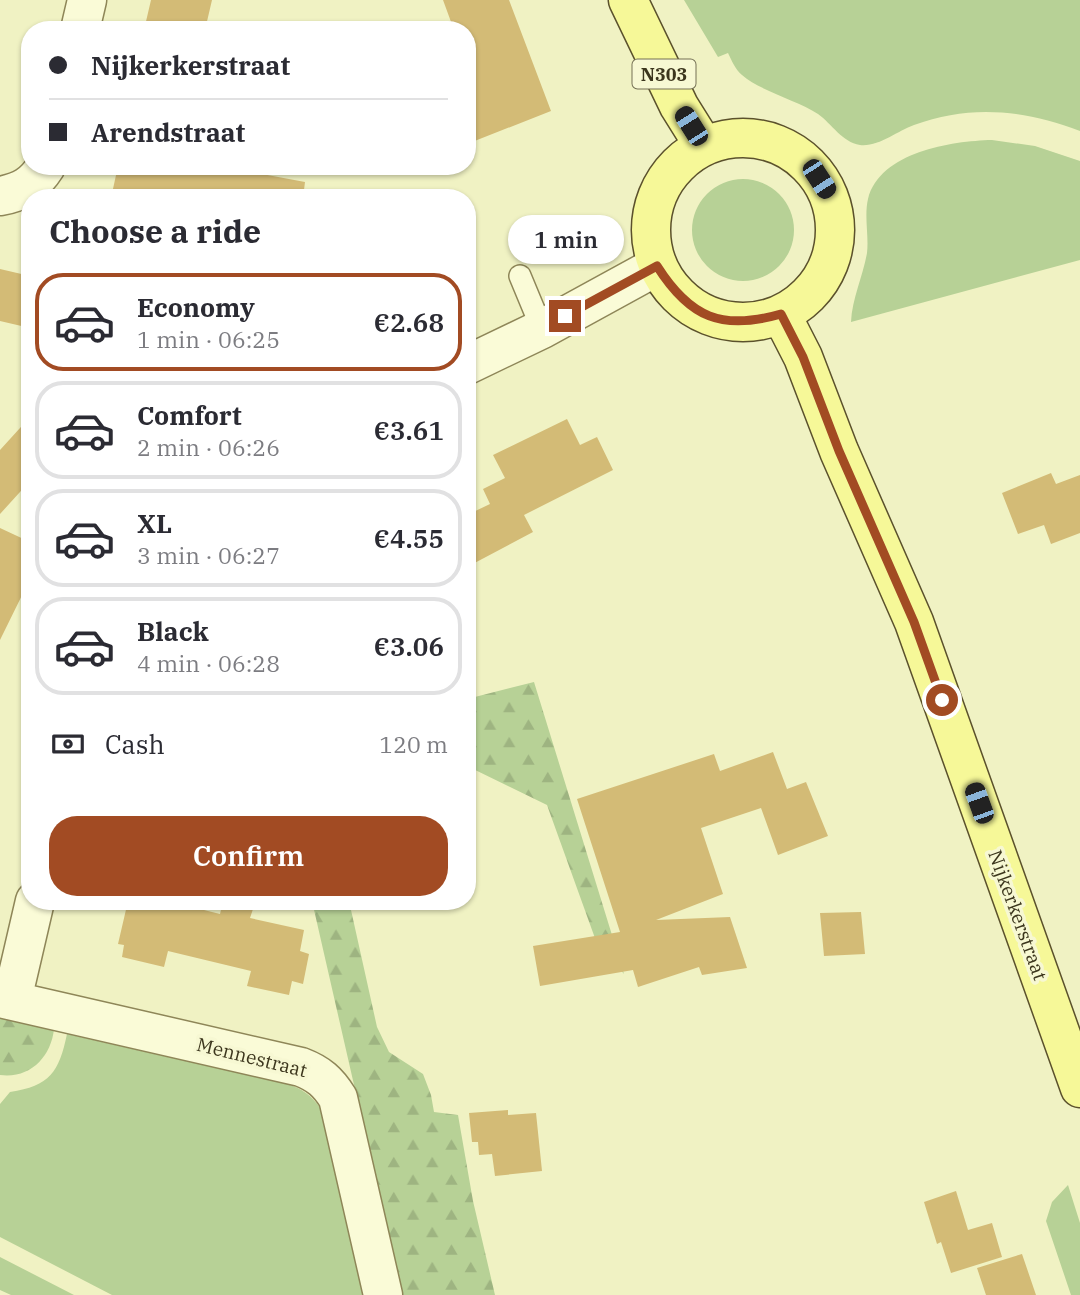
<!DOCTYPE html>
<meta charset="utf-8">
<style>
body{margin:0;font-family:"IBM Plex Serif",serif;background:#f2f2f3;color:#2b2b33;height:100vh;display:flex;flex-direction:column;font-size:26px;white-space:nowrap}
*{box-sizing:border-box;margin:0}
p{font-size:23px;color:#7c7c81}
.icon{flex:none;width:38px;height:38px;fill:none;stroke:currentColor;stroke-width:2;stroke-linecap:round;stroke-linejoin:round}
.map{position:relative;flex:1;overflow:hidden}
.drawer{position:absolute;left:21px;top:189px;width:455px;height:721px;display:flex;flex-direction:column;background:#fff;border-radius:28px;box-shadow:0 2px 5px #0004}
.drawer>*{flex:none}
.banner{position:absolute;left:21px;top:21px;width:455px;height:154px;border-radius:28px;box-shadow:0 2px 5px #0004;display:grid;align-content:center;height:154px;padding:0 28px;background:#fff}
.end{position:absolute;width:32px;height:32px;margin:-16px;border:9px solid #a24b23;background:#fff;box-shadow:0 0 0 4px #fff}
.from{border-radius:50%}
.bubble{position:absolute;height:49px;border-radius:24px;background:#fff;box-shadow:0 2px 5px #0004;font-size:23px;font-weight:600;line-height:49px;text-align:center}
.car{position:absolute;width:21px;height:42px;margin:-21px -10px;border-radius:9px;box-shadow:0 0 5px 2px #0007;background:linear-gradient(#222 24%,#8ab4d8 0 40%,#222 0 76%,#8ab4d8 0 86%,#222 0)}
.banner b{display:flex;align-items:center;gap:24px;height:66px;font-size:26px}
.banner b+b{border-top:2px solid #e1e1e2}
.banner i{width:18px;height:18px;background:#2b2b33}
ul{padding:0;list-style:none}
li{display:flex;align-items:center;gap:21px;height:98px;margin:0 14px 10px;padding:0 14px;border:4px solid #e1e1e2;border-radius:28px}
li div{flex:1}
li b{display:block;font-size:26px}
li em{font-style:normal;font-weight:600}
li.active{border-color:#a24b23}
li>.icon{width:63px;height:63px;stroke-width:1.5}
h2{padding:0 28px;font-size:32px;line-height:84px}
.pay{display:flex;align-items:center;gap:18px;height:77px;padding:0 28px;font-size:26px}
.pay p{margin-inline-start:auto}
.cta{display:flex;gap:14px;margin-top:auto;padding:14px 28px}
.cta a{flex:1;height:80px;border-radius:28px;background:#a24b23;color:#fff;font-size:28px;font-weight:600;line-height:80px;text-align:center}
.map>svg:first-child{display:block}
</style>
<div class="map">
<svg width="1080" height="1295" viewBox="0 0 1080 1295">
<defs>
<pattern id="forest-firs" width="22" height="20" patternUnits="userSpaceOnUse" patternTransform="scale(1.75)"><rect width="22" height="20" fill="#b7d196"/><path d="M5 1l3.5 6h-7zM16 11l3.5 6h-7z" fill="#9eb481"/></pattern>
</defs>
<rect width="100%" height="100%" fill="#f0f2c3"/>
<path fill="#b7d196" d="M684,0H1080V131C1024,110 971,104 914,125C897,131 879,147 860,145C842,142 832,124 818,114C797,100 760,91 742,75C735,69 732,61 728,53L718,57Z
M992,140L1035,146L1080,161V260L851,322C852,299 863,276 867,253C869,236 864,216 868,199C880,152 951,141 992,140Z
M692 230a51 51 0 1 1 102 0a51 51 0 1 1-102 0Z
M67,1034L287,1084C303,1089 311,1095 321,1109L364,1295H112L0,1237V1104L10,1092C50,1086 59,1072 67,1034Z
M1068,1185L1080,1223V1295H1071L1046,1221L1052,1202Z
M0,1257L74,1295H11L0,1290Z"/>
<path fill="url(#forest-firs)" d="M534,682L624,974L596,941L547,805L467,766V699Z
M312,901H349L377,1027L389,1052L423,1074L431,1095L434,1112L458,1115L473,1201L495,1295H402Z
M0,1018L54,1029C51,1057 30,1079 0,1075Z"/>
<path fill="#d3bb76" d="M151,0H212L205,30H144Z
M443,0H509L551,111L467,144V30H454Z
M118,166H220L305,182L303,198H111Z
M0,269L30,276V328L0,321Z
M30,417V481L0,514V450Z
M567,419L580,445L597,437L613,470L524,515L533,532L467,567V515L490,504L483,489L505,478L493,455Z
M1051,473L1056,484L1080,475V533L1051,544L1044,525L1018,534L1002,493Z
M0,528L30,542V579L0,640Z
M773,752L787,789L806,782L828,836L778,855L761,808L701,828L723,894L656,920L730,917L747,968L702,975L699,967L638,987L633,970L540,986L533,946L620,932L577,799L714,754L720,771Z
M128,901H168L220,914L223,901L254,906L250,918L304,930L300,951L309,954L303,984L292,981L289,995L247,986L251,971L168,951L164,967L122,957L124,945L118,944Z
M861,912L865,954L824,956L820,913Z
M508,1110V1115L536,1113L542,1171L495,1176L492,1154L479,1155L478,1142H472L469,1113Z
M956,1191L968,1230L992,1223L1002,1257L951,1273L941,1242L937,1244L924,1202Z
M1022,1254L1036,1295H986L977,1268Z"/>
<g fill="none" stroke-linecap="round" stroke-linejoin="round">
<g stroke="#8e8658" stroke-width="24">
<path id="service" d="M520,276L542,329"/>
</g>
<g stroke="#8e8658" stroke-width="41">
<path id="minor" d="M80,30L87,0
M0,196C22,192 34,185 46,166
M467,365L542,329L657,266
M0,998L301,1067C319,1074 328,1082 338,1098L383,1295
M12,1000L35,901"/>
</g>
<g stroke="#5b512c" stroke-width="41">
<path id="primary" d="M628,0L679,106L704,146
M651 230a92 92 0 1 1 184 0a92 92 0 1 1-184 0Z
M781,314L803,357L839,451L914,622L1080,1088"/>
</g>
<use href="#service" stroke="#fafbd7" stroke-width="21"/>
<use href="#minor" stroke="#fafbd7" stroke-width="38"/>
<use href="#primary" stroke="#f6f898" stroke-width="38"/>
</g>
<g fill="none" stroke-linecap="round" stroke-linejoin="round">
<path stroke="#a24b23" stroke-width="9" d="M565,316L657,266C690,318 722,331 781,314L803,357L839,451L914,622L942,700"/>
</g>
<g text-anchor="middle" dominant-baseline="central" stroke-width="7" stroke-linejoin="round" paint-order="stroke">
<rect fill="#f7f8d3" stroke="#747054" stroke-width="2" x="632.5" y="59.5" width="63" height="29" rx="5"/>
<g font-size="18" font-weight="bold" fill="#3c361d">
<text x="664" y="74">N303</text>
</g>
<g font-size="19" fill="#3c361d" stroke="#f7f8d3">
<text transform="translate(1018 915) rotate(70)">Nijkerkerstraat</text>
<text transform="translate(252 1057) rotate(14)">Mennestraat</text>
</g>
</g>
</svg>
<i class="end from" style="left:942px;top:700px"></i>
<i class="end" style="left:565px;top:316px"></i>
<div class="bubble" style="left:508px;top:215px;width:116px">1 min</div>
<i class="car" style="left:691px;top:126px;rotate:328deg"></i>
<i class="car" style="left:819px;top:179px;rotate:147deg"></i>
<i class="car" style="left:979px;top:803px;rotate:340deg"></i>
<div class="banner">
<b><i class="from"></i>Nijkerkerstraat</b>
<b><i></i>Arendstraat</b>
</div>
<section class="drawer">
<h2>Choose a ride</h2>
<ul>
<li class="active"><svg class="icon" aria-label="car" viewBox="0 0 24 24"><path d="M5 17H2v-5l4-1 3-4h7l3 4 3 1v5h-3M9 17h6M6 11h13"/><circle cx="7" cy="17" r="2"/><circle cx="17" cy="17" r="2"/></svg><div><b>Economy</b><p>1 min · 06:25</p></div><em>€2.68</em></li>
<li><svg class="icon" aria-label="car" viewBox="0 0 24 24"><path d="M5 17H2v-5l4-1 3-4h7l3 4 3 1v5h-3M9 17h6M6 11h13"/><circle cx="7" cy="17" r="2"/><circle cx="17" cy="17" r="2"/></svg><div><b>Comfort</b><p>2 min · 06:26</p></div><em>€3.61</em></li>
<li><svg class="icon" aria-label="car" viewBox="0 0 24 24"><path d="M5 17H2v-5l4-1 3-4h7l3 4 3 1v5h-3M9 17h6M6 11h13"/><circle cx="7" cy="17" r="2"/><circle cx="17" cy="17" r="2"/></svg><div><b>XL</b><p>3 min · 06:27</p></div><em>€4.55</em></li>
<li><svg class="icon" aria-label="car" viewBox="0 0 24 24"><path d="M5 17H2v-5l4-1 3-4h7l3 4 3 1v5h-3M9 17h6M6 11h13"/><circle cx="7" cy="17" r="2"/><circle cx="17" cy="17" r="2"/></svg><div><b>Black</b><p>4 min · 06:28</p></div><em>€3.06</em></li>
</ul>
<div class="pay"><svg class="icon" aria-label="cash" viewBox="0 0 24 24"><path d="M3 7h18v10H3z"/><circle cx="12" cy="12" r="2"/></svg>Cash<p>120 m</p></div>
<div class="cta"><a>Confirm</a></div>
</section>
</div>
